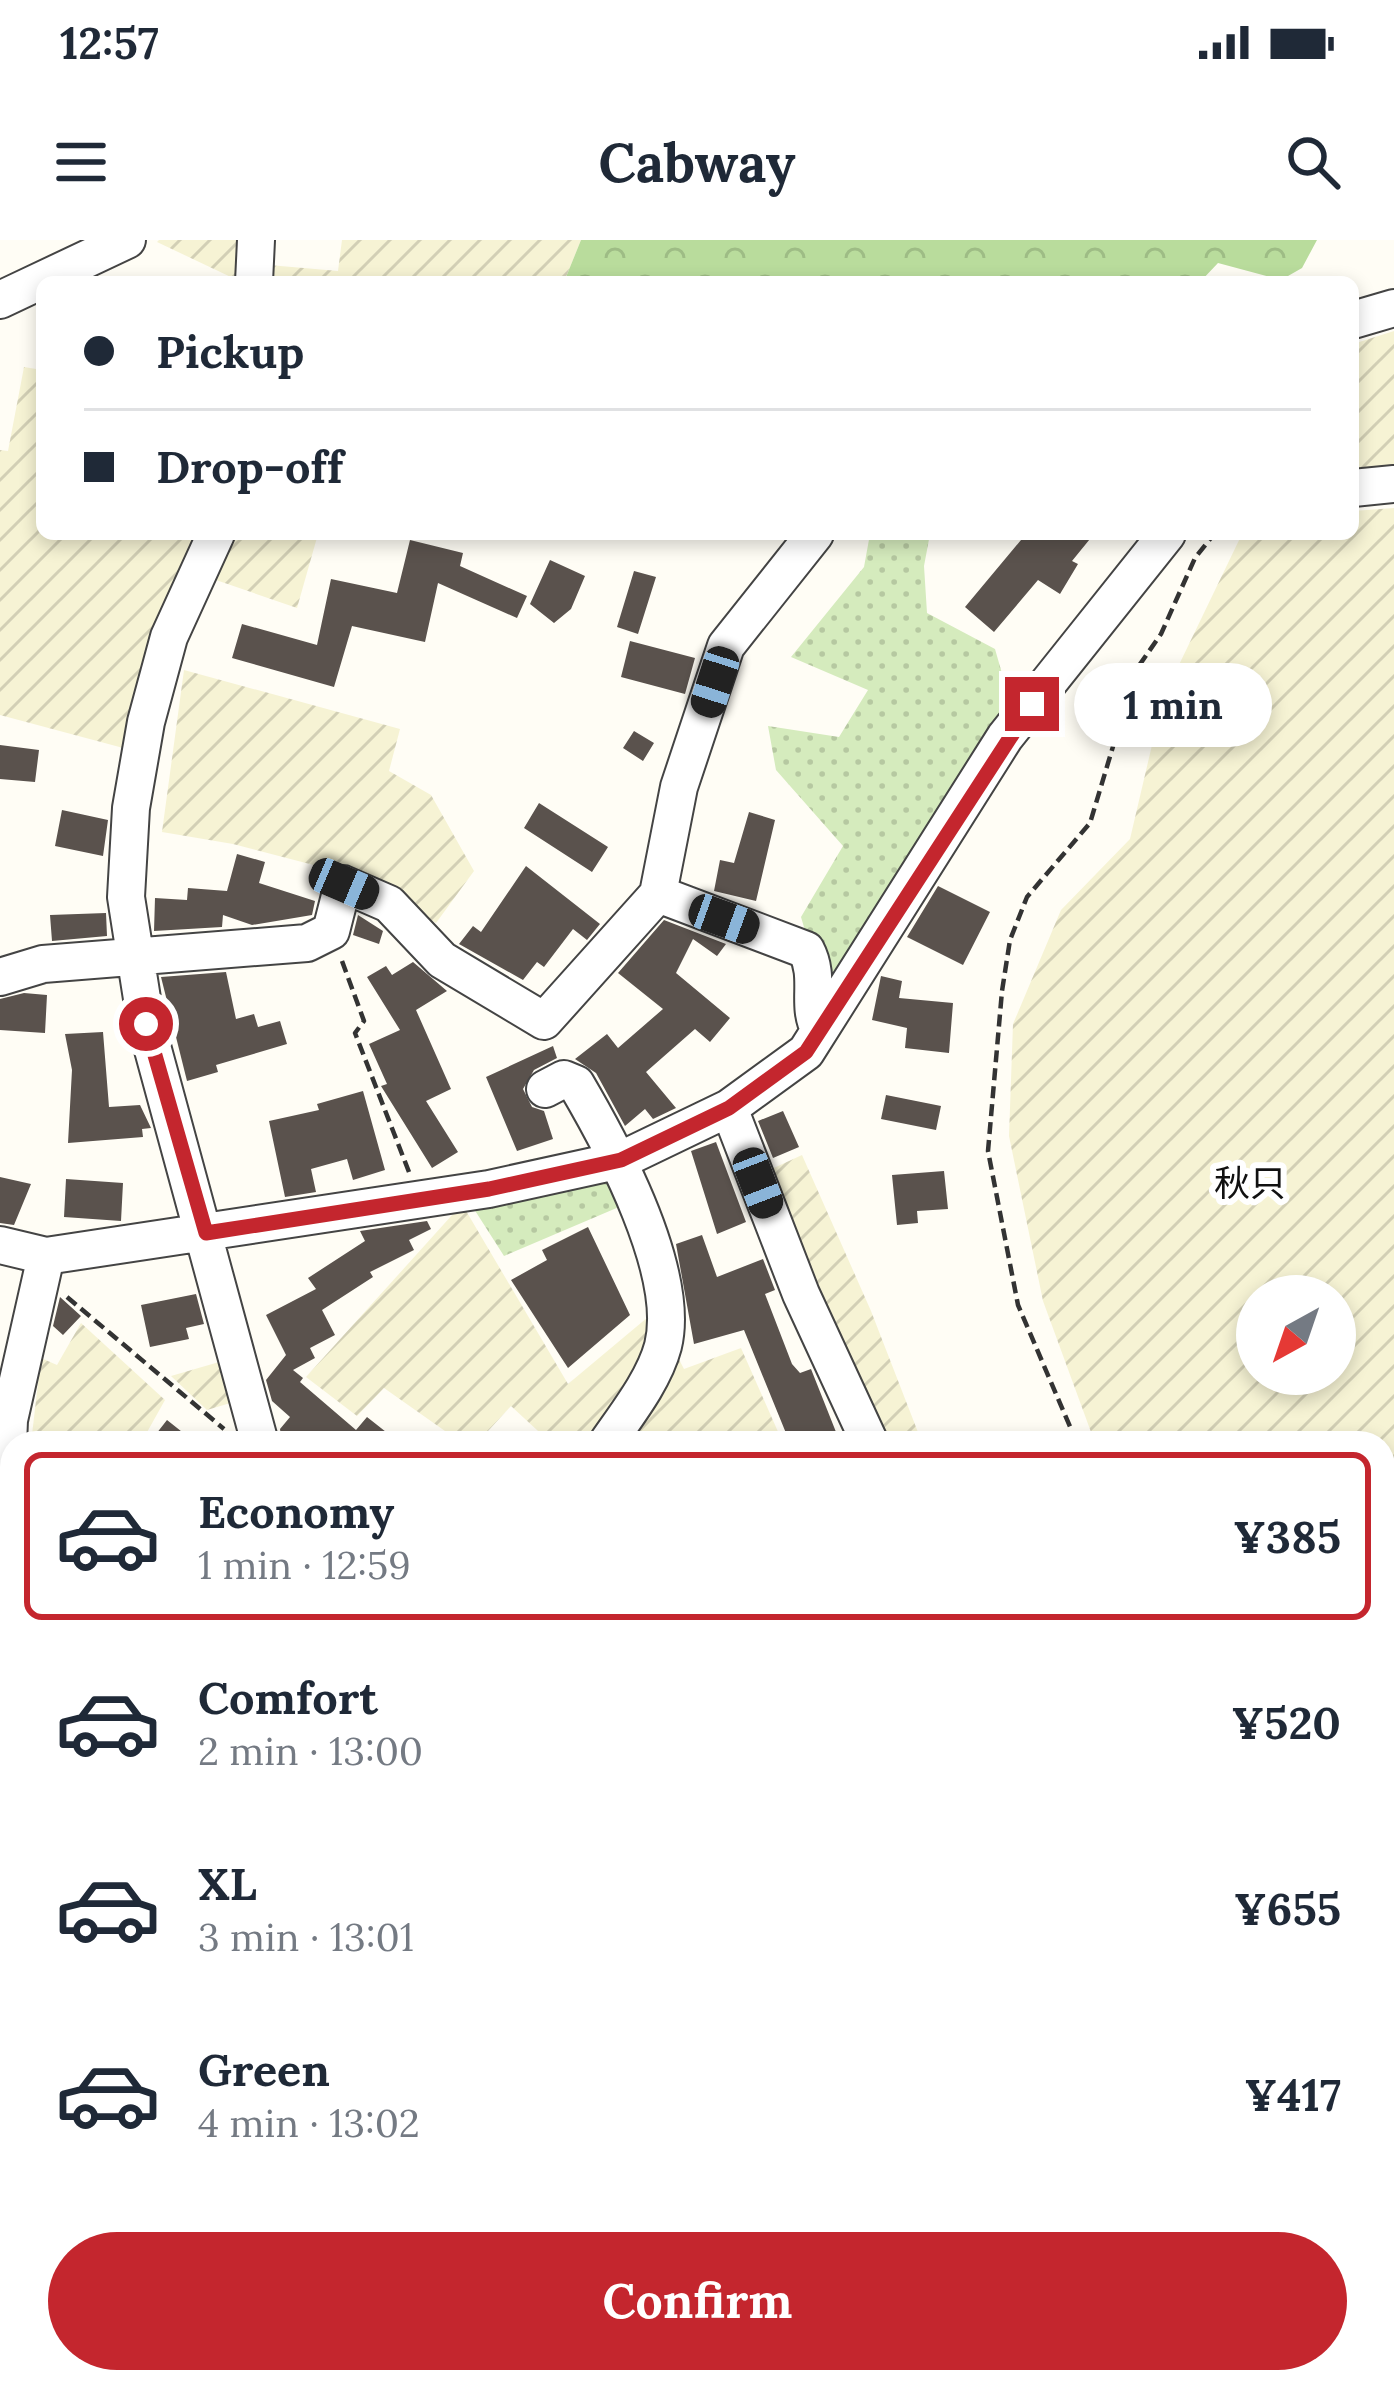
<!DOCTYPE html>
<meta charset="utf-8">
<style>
body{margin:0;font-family:Lora,"Noto Sans JP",serif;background:#f6f6f7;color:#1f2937;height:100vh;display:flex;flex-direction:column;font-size:45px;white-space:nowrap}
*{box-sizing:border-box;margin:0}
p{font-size:39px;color:#747a83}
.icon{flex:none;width:66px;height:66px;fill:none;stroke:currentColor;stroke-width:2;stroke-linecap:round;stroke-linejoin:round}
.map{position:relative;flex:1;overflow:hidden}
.side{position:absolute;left:0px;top:1191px;width:1395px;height:963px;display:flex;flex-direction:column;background:#fff;border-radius:36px 36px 0 0;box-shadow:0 6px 18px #0003}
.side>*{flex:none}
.guide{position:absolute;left:36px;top:36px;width:1323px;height:264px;border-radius:18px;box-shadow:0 6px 18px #0003;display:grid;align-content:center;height:264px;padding:0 48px;background:#fff}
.needle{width:78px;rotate:220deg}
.tools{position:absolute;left:1236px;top:1035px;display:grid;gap:24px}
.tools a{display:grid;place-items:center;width:120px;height:120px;border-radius:50%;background:#fff;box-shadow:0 6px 18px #0003;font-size:60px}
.end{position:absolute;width:54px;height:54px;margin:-27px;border:15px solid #c4262e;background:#fff;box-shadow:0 0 0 6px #fff}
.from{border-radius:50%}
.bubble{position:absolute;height:84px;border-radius:42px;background:#fff;box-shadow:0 6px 18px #0003;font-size:39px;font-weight:700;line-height:84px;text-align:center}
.car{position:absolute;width:36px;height:72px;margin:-36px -18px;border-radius:15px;box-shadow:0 0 9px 3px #0007;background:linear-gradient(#222 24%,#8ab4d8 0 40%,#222 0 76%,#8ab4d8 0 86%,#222 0)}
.guide b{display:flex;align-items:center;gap:42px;height:114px;font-size:45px}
.guide b+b{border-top:3px solid #e0e1e3}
.guide i{width:30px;height:30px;background:#1f2937}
ul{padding:21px 0 0;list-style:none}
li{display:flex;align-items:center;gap:36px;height:168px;margin:0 24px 18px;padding:0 24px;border:6px solid transparent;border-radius:18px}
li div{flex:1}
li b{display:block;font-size:45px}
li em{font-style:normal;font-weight:700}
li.current{border-color:#c4262e}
li>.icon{width:108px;height:108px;stroke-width:1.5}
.cta{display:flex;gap:24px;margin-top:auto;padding:24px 48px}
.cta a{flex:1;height:138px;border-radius:72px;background:#c4262e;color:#fff;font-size:48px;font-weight:700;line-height:138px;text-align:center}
.status{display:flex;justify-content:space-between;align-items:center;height:84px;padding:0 60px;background:#fff;direction:ltr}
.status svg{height:33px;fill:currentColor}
header{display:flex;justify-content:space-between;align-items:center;height:156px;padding:0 48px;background:#fff;font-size:54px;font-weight:700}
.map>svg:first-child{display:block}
</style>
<div class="status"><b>12:57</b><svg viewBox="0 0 49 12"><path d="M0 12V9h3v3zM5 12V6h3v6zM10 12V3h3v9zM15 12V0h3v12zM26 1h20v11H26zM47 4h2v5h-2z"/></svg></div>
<header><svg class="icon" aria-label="menu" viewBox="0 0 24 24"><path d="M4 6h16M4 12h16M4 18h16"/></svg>Cabway<svg class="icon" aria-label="search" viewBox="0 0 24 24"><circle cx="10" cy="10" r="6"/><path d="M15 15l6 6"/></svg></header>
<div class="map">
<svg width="1394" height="2152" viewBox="0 0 1394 2152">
<defs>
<pattern id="farmland-furrows" width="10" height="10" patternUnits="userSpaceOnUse" patternTransform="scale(3)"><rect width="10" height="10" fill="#f6f3d4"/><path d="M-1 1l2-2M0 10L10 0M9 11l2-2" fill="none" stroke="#d2cfb5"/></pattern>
<pattern id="grass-dots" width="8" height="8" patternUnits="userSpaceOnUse" patternTransform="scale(3)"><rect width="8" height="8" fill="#d5ebbd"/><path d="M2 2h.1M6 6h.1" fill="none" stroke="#b6c8a1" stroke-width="1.8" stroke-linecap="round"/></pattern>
<pattern id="forest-crowns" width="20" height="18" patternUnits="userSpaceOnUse" patternTransform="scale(3)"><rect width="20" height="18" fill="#b9dc9c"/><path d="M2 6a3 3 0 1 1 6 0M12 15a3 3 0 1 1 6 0" fill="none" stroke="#9ebc85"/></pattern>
</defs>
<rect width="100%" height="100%" fill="#fffdf5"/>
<path fill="url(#farmland-furrows)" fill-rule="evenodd" d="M239,0L235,39L157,2L159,0Z
M342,0H581L564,42H270L269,25L338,31Z
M1394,91V226L1353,229V104Z
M24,127L42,130V294H202L157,376L127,509L0,475V210L8,211Z
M1394,268V2152H1342V2142H1383V1203H1095L1043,1061L1009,896L1013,784L1061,670L1130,599L1163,458L1242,294H1353V271ZM1257,1056H1335V1134H1257Z
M233,294H318L297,368L213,339Z
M184,430L400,489L389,531L431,555L474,631L436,683L348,634L233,604L162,592Z
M802,915L871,1071L921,1200L917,1203H881L763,933Z
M462,964L568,1144L654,1072L684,1129L741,1108L783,1203H713L711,1197L702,1203H647L634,1188L593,1203H551L511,1166L477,1203H462L384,1148L357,1176L306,1137Z
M81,1083L165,1160L141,1203H31L41,1118L57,1125Z
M226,1120L237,1161L207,1170L171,1136Z"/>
<path fill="url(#grass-dots)" d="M870,294H930L924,326L927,373L995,409L1013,472L835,738L811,711L801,677L843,606L776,530L768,486L839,497L868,450L791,417L864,327Z
M616,935L626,964L504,1016L474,969Z"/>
<path fill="url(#forest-crowns)" d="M581,0H1317L1302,28L1281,40L1218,23L1200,42H564Z
M12,1653V1786L0,1808V1689Z"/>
<path fill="#5a524d" d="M1026,294H1094L1072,321L1078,324L1060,354L1038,340L994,392L965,367Z
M410,300L463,313L460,326L527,356L517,378L438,343L425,402L352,386L334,447L232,418L242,384L317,405L331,339L397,353Z
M550,320L585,336L571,369L554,383L530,364Z
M634,331L656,337L638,394L617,387Z
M630,401L695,418L685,454L621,437Z
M634,491L654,503L643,521L623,508Z
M0,505L39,510L35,542L0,539Z
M539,563L608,607L592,632L524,588Z
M62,570L108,580L103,616L55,606Z
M749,572L775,580L756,661L714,651L720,620L734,623Z
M237,614L265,622L259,643L315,661L312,675L252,685L223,675L222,687L154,691L155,658L187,660L188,648L227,651Z
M526,626L600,684L587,700L573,689L544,727L537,722L523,740L459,704L473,686L481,692Z
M938,646L990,672L963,725L907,697Z
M106,673L107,696L52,701L50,675Z
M358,675L383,691L379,704L353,695Z
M664,680L726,704L717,716L693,699L676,733L730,778L710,802L695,789L646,832L676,868L653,879L645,869L625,886L596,833L575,819L607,794L618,808L663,769L618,733Z
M413,722L447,751L416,770L451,849L426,861L458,912L432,928L381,846L387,844L369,804L400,790L367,737L386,726L392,735Z
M226,732L236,779L254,774L258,787L280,781L287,804L216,825L218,832L187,841L161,737Z
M881,736L902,741L899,758L953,763L949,813L905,808L907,788L872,780Z
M24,753L47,755L45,793L0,790V759Z
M103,792L109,867L140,865L151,888L142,889L143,897L68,903L72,830L65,794Z
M553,806L557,818L534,830L523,849L532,867L544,871L553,899L517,911L486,837Z
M363,851L385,930L353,940L347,919L311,929L316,952L285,957L269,881L319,870L317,864Z
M886,855L941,866L936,890L881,879Z
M783,871L799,907L773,918L758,881Z
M716,902L746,982L717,994L691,911Z
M944,931L948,969L917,971L918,983L897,985L892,935Z
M0,937L31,944L14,985L0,983Z
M66,939L123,943L121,981L64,977Z
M427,981L431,989L409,1000L414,1010L370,1032L373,1037L322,1070L335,1095L310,1108L315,1118L293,1130L303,1138L300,1142L356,1190L367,1177L400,1203H282L280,1189L290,1177L272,1161L266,1140L286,1115L266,1075L316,1049L308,1038L365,1001L360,991Z
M588,987L630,1075L568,1128L511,1040L547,1020L542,1010Z
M702,995L717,1037L763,1019L775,1050L765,1054L792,1124L800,1133L811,1129L836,1192L790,1203L744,1090L694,1104L676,1004Z
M196,1054L204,1084L186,1088L189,1099L150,1107L141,1065Z
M60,1057L81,1076L63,1095L53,1086Z
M167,1180L196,1203H149Z"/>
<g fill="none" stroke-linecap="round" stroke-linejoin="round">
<g stroke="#444" stroke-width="40">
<path id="minor" d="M254,42L256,0
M0,60L127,0
M1353,80L1394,68
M1353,248L1394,244
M216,294L169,397L146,482L131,568L126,657L146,784L260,1203
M815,294L726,406L679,547L658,654L806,710C821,738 806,764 819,789
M0,737L43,724L307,703L331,691L343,644L389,664L442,720L544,781L658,654
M545,849L564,839L576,844C613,907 681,1033 663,1106C654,1140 627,1174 607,1203
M729,868L801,1054L870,1203
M0,1005L46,1016L489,949L621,920L729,868L806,812L1005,497L1167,294
M12,1364L2,1354L9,1180L46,1016
M0,1447L12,1401
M1283,2142L1284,2152
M358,2152L366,2142"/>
</g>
<path stroke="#333" stroke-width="4.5" stroke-dasharray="12 6" stroke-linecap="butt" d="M342,721L364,781L355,793L409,932
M67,1057L224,1189
M1077,1203L1018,1065L988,911L1002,751L1010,700L1027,657L1090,583L1136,430L1161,394L1195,318L1214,294
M1383,1340L1394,1338
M784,2152L791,2142
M1321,2152L1322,2142"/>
<use href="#minor" stroke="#fff" stroke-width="36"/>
</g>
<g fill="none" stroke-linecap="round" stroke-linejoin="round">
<path stroke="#c4262e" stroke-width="15" d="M146,784L206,993L489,949L621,920L729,868L806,812L1032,464"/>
</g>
<g text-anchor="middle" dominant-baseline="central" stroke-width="12" stroke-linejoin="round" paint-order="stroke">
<g font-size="36" fill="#111" stroke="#fff">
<text x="1250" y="943">秋只</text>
</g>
</g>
</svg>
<div class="tools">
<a><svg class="needle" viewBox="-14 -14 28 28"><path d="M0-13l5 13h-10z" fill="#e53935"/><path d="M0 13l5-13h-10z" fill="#747a83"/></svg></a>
</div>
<i class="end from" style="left:146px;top:784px"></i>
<i class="end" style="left:1032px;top:464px"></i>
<div class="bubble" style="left:1074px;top:423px;width:198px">1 min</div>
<i class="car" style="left:715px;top:442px;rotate:198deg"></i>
<i class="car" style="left:344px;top:644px;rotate:113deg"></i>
<i class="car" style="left:724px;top:679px;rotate:110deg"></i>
<i class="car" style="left:758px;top:943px;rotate:159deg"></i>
<div class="guide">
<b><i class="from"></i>Pickup</b>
<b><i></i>Drop-off</b>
</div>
<section class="side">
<ul>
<li class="current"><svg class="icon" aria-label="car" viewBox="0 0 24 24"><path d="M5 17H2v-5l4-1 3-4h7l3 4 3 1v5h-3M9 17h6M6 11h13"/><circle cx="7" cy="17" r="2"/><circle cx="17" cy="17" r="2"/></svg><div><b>Economy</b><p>1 min · 12:59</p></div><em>¥385</em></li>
<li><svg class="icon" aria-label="car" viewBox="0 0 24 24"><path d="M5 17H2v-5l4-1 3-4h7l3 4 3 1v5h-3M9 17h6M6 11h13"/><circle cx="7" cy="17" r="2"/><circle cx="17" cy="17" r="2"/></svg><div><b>Comfort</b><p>2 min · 13:00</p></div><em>¥520</em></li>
<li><svg class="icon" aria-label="car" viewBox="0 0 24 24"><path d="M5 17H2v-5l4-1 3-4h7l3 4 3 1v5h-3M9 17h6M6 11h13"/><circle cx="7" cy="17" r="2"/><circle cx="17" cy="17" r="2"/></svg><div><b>XL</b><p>3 min · 13:01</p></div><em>¥655</em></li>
<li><svg class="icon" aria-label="car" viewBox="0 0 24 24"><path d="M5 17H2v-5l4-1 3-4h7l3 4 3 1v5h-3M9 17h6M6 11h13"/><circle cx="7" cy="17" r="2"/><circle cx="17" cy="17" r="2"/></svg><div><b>Green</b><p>4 min · 13:02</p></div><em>¥417</em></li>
</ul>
<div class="cta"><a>Confirm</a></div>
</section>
</div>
